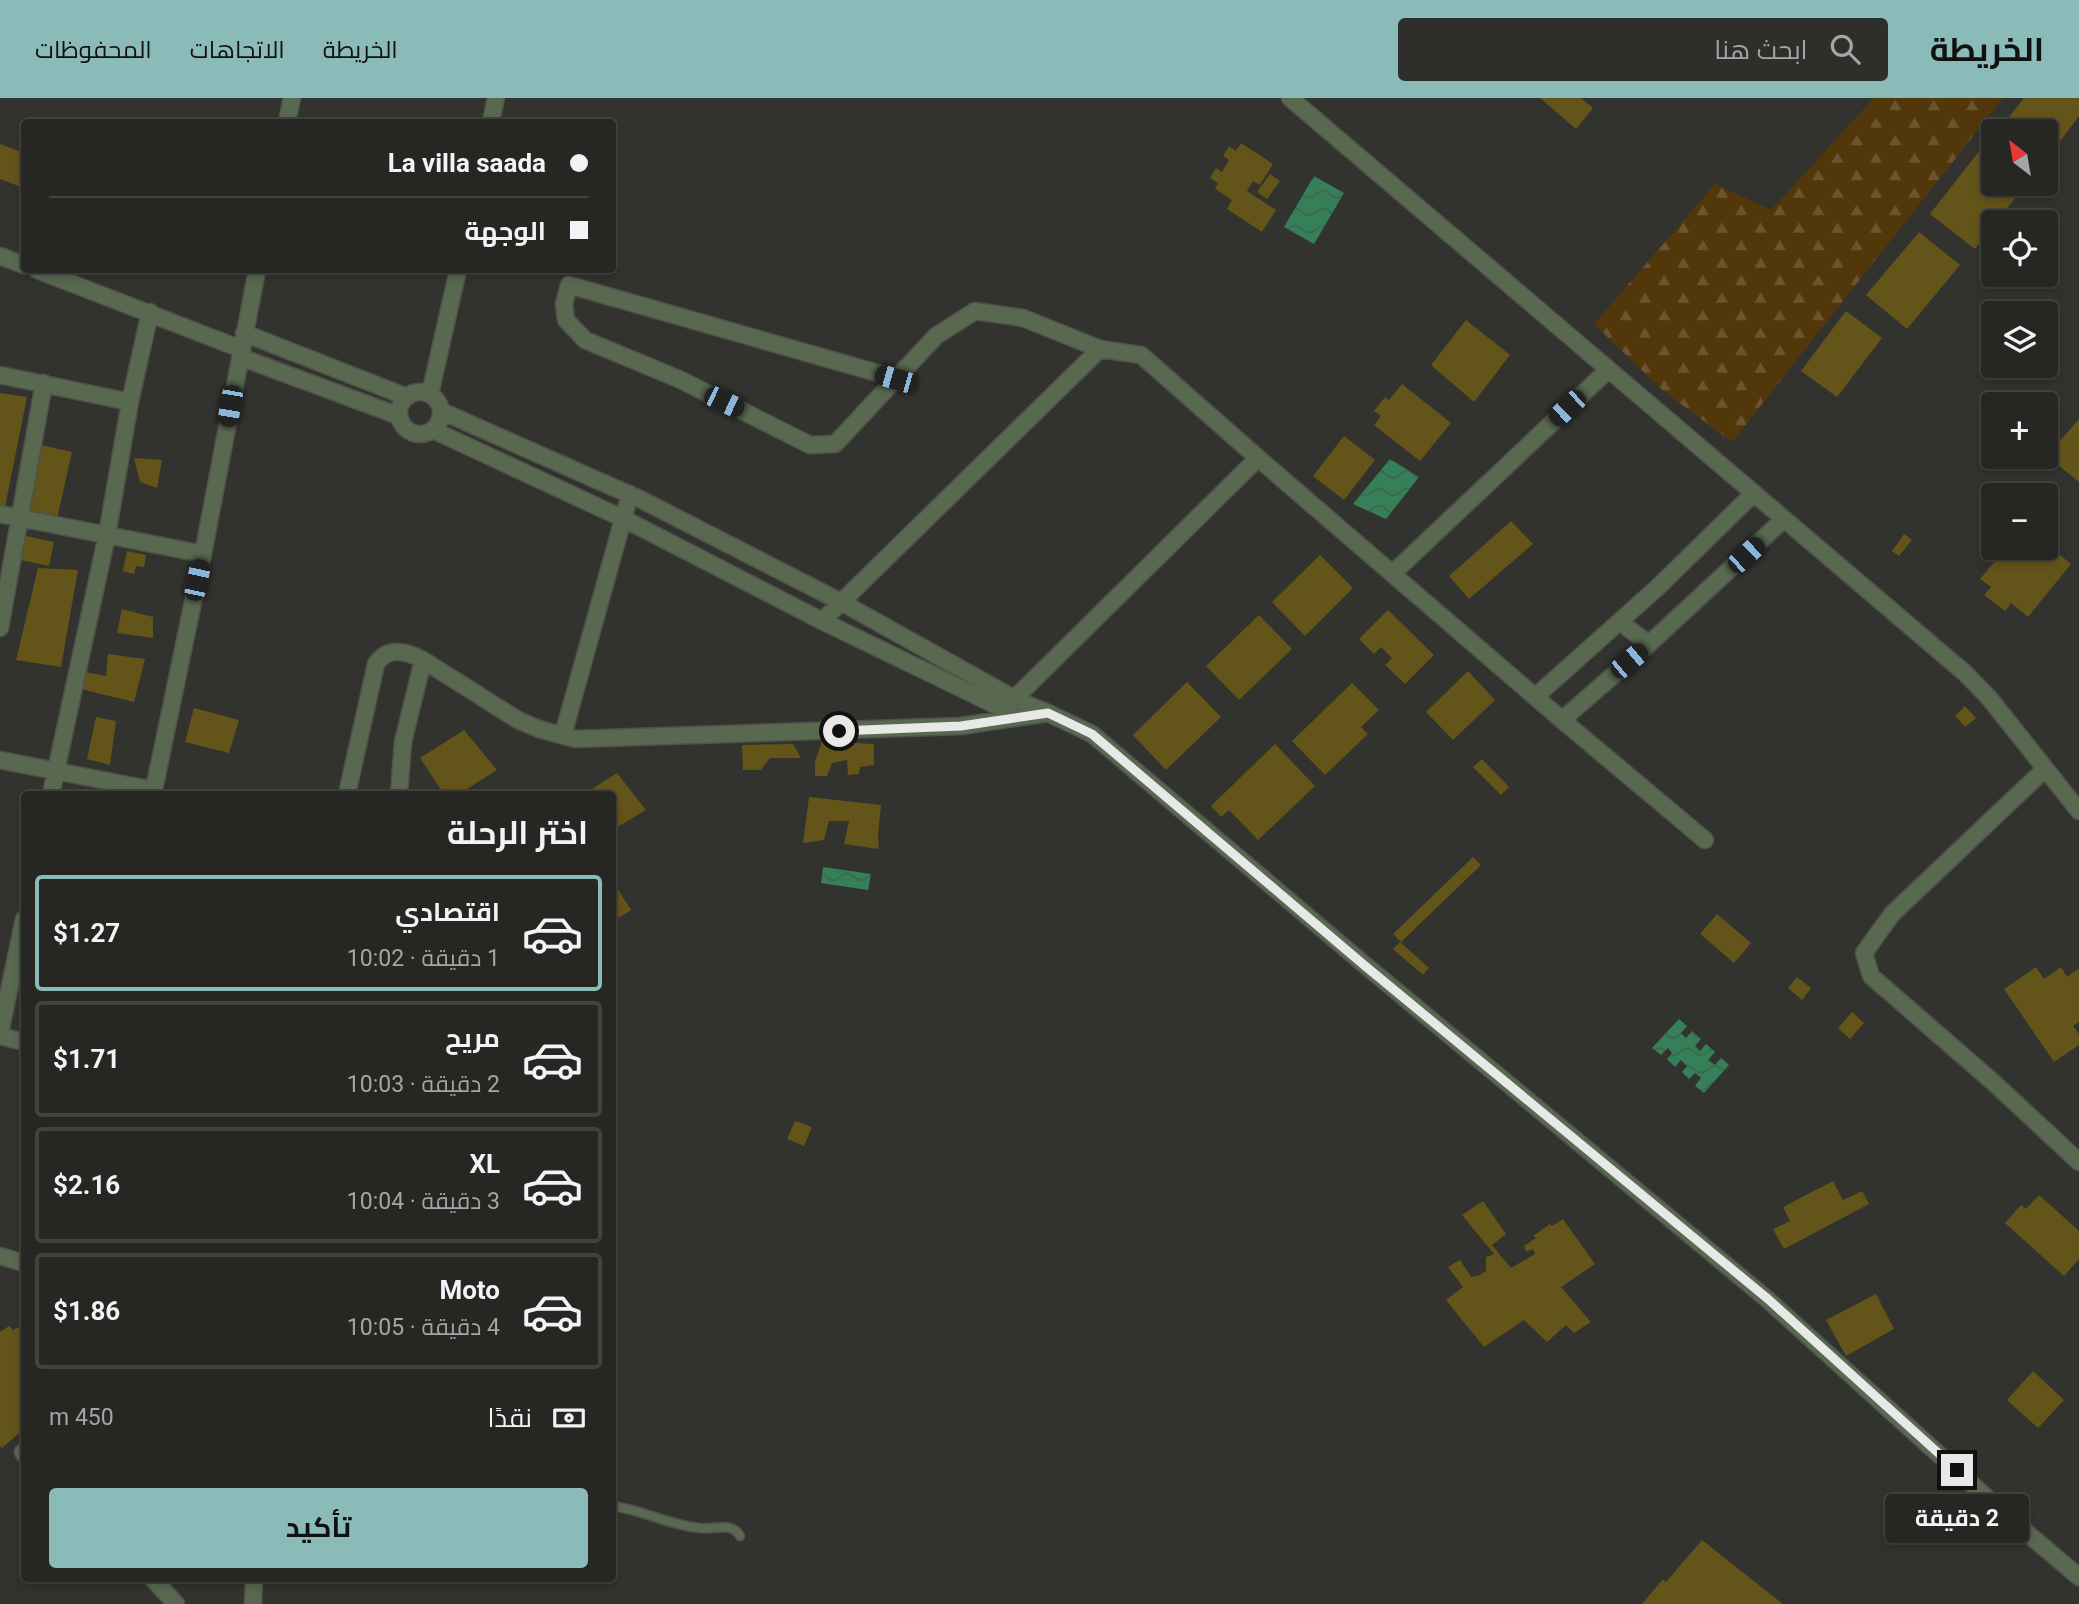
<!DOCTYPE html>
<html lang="ar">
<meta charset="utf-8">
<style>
body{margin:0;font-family:Roboto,Cairo,sans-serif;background:#2e2e2b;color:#f1f3f6;direction:rtl;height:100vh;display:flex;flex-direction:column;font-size:26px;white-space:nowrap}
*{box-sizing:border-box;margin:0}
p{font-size:23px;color:#a4a5a6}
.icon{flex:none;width:38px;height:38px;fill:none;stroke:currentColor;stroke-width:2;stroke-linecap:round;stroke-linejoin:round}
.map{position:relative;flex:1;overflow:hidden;direction:ltr}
.sheet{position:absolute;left:21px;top:693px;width:595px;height:791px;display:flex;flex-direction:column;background:#262623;border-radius:7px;box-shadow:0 4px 10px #0003,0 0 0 2px #424341;direction:rtl}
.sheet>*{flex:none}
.hud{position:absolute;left:21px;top:21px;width:595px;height:154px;border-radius:7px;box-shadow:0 4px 10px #0003,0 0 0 2px #424341;direction:rtl;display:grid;align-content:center;height:154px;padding:0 28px;background:#262623}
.needle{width:46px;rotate:329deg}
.controls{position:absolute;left:1981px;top:21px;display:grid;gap:14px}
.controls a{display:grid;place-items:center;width:77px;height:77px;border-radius:7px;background:#262623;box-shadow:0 4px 10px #0003,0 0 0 2px #424341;font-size:35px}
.end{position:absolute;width:32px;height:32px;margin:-16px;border:9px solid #e8e8e6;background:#111;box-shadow:0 0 0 4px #111}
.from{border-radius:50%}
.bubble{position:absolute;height:49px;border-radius:7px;background:#262623;box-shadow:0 4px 10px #0003,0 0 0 2px #424341;font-size:23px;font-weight:700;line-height:49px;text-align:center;direction:rtl}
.car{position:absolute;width:21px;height:42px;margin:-21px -10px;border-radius:9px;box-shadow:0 0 5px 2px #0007;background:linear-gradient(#222 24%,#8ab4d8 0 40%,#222 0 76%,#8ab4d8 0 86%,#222 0)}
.hud b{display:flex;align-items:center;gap:24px;height:66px;font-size:26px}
.hud b+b{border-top:2px solid #424341}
.hud i{width:18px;height:18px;background:#f1f3f6}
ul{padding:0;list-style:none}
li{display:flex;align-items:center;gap:21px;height:116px;margin:0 14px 10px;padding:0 14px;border:4px solid #424341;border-radius:7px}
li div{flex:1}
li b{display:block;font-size:26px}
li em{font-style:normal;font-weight:700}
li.on{border-color:#8bbbb9}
li>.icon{width:63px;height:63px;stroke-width:1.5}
h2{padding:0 28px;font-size:32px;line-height:84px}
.pay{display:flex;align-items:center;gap:18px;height:77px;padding:0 28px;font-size:26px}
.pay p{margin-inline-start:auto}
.button{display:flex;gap:14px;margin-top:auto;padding:14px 28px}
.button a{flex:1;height:80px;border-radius:7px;background:#8bbbb9;color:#111;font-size:28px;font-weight:700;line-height:80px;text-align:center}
header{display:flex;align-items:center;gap:42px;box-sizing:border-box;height:98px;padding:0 35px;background:#8bbbb9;color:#111}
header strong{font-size:33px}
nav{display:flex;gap:38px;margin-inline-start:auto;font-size:24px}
.search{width:490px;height:63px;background:#2e2e2b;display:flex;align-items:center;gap:18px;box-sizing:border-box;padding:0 24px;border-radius:7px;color:#a4a5a6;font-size:26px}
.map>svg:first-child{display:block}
</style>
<header>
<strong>الخريطة</strong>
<div class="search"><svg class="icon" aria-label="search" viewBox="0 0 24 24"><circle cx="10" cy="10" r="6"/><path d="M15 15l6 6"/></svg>ابحث هنا</div>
<nav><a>الخريطة</a><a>الاتجاهات</a><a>المحفوظات</a></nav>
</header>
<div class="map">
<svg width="2079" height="1506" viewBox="0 0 2079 1506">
<defs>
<pattern id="forest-firs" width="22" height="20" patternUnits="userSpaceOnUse" patternTransform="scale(1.75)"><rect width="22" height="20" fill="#52370a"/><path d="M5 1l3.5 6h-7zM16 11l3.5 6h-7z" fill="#6b542e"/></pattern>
<pattern id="water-waves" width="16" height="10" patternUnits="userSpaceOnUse" patternTransform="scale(1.75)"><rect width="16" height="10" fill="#358058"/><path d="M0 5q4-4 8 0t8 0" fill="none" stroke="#3d664f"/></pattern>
</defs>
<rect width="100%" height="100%" fill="#32332f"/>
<path fill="url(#forest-firs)" d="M1874,0H2003L1732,344L1661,291L1594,226L1715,86L1771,112Z"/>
<path fill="url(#water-waves)" d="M1314,78L1344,95L1314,146L1284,129Z
M1390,361L1419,379L1386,421L1353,406Z
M823,769L871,776L868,792L821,785Z
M1679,921L1687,928L1681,935L1686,940L1692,933L1701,941L1695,948L1700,953L1706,946L1715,954L1708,962L1715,967L1721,960L1729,967L1704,995L1695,988L1701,980L1695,975L1689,981L1682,974L1687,968L1681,962L1675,969L1667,961L1672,955L1668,950L1661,957L1652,950Z"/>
<path fill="#635419" d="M1540,0H1581L1593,10L1576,31Z
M2024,0H2079V18L2046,62V33H1998Z
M1241,45L1273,66L1260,87L1253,83L1247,93L1276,112L1262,134L1227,111L1232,102L1215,91L1218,85L1210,80L1216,70L1222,74L1229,62L1223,58L1229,48L1236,53Z
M0,46L24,55V90L0,81Z
M1984,47L1993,54V86H2026L1975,151L1930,116Z
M1270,76L1280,83L1267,101L1257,94Z
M1919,134L1960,167L1907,231L1866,197Z
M1846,213L1882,240L1837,299L1801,273Z
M1466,222L1510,257L1474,304L1431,267Z
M1402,286L1451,325L1420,363L1374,327L1381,318L1374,313L1385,299L1389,302Z
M0,295L27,299L5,409L0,407Z
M2079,321V384L2047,358Z
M1344,338L1375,362L1344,402L1313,378Z
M41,347L72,354L57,421L26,415Z
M134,360L162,362L157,390L140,384Z
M1511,423L1533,446L1469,501L1449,478Z
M1904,436L1912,442L1899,458L1892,453Z
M21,437L54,444L49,468L16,461Z
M2046,446L2071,466L2028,519L2011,505L2005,513L1984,497L1991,489L1980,481L2006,450H2046Z
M127,453L146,457L144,469L136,468L134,476L123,473Z
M1320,457L1353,490L1305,538L1272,504Z
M38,470L78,472L61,569L16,562Z
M122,511L153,519V540L117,535Z
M1388,512L1434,557L1405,586L1385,567L1392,560L1381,549L1374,556L1359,541Z
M1259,517L1292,551L1239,602L1206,568Z
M108,556L145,561L134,604L81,591L85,574L106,578Z
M1468,573L1495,602L1453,642L1426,614Z
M1187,584L1221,619L1166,672L1133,637Z
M1352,585L1379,612L1361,629L1368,636L1325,677L1292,643Z
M1965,608L1976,620L1965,629L1955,618Z
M194,610L239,622L229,655L185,644Z
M96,619L116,623L110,667L87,661Z
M464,632L497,672L459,696H444L420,660Z
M822,643L874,646V667L860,669L859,676L848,677L847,662L832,665L827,678H815V664Z
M793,646L801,660H770L761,672H743L742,647Z
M1275,646L1315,688L1258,742L1229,712L1221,719L1211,708Z
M1482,661L1509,689L1501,697L1473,669Z
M617,675L646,712L612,732V696H584Z
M809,699L881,707L878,737L879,751L844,746L849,723H829L824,742L803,745Z
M1473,759L1481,767L1401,844L1393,836Z
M612,782L631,812L612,824Z
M1717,816L1751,845L1734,865L1700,836Z
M1400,844L1429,870L1423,877L1393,851Z
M2036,869L2044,881L2061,869L2067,879L2078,871L2079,873V924L2073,928L2079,936V947L2054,964L2004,891Z
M1797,879L1811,890L1802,902L1788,890Z
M1852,914L1864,925L1850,941L1838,930Z
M795,1023L812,1029L804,1048L787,1041Z
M1833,1083L1843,1102L1862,1093L1869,1106L1784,1151L1773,1131L1790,1123L1783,1109Z
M2039,1097L2079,1133V1161L2064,1178L2005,1125L2021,1107L2026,1111Z
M1483,1103L1506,1136L1492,1147L1511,1170L1535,1156L1533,1151L1526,1154L1524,1148L1536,1140L1533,1138L1550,1126L1552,1128L1563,1121L1595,1166L1561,1189L1591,1224L1574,1235L1566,1227L1547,1244L1524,1222L1484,1249L1446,1202L1463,1189L1448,1169L1460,1162L1471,1179L1478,1178L1486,1173V1159L1494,1156L1462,1117Z
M1876,1196L1894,1231L1846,1258L1826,1222Z
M24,1226V1331L2,1350L0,1348V1234L9,1228L13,1232Z
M2033,1273L2064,1302L2038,1330L2007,1302Z
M1702,1442L1783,1506H1642L1663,1481L1666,1484Z"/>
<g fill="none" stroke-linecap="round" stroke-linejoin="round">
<g stroke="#4f504c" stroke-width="11">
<path id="service" d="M612,1408C643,1412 671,1428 700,1430C714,1432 732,1423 740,1438"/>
</g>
<g stroke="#4f504c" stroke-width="19">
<path id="minor" d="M1290,0L1966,576L1990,601L2079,713
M287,24L292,0
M491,24L496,0
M0,158L24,167
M37,172L241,251
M244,235L407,299
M240,259L399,318
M0,277L130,304
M399 315a21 21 0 1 1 42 0a21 21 0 1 1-42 0Z
M430,296L458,172
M441,313L642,402L841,504L1015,601L1048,615
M433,332L624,421L822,523L987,603L1003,611L1012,620
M1258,360L1562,622L1705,742
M0,416L203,456
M1392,476L1608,272
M822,523L1100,251L1023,220L975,213L936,238L835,346L810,347L681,282L585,242L566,222L564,206L569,187L895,280
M1620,524L1649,546
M0,530L44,285
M1535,599L1658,489L1754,395
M1009,606L1258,360L1141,257L1100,251
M1562,622L1649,546L1784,421
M563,637L630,396
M0,662L153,692
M2045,671L1892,816L1864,855L1871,878L1993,984L2079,1064
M51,696L107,437L130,304L150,214
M153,696L203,456L257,172
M347,696L376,566C388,548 406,553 423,562
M399,696L403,644L423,562L518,622L539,631L575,641L961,628L1048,615L1092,636L1365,867L1767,1201L2008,1419L2079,1479
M0,935L24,821
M0,938L24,944
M0,1158L24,1165
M23,1354L24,1356
M152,1480L176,1506
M253,1506L254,1480"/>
</g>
<use href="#service" stroke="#586950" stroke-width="8"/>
<use href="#minor" stroke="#586950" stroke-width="16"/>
</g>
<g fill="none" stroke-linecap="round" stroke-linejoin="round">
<path stroke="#e8e8e6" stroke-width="9" d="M839,633L961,628L1048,615L1092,636L1364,867L1768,1201L1957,1372"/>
</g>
</svg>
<div class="controls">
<a><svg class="needle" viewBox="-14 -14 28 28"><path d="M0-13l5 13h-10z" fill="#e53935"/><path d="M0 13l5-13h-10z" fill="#a4a5a6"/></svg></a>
<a><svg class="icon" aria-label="locate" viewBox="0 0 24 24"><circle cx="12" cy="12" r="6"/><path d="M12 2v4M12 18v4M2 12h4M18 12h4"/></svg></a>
<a><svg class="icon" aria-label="layers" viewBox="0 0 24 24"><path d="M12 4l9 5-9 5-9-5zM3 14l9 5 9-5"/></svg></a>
<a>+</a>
<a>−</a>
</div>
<i class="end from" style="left:839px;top:633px"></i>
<i class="end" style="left:1957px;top:1372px"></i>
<div class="bubble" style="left:1885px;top:1396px;width:144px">2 دقيقة</div>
<i class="car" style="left:895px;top:281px;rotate:286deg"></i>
<i class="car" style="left:724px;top:304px;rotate:116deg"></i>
<i class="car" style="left:230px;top:308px;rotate:190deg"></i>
<i class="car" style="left:1567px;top:310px;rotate:227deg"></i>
<i class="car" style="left:1746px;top:457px;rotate:47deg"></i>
<i class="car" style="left:197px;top:482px;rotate:12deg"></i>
<i class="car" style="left:1629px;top:563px;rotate:50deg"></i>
<div class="hud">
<b><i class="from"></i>La villa saada</b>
<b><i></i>الوجهة</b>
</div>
<section class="sheet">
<h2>اختر الرحلة</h2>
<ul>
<li class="on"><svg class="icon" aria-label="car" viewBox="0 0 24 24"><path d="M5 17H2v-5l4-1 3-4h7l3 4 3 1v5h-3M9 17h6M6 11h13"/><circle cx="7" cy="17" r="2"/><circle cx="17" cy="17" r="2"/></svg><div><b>اقتصادي</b><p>1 دقيقة · 10:02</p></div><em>$1.27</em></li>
<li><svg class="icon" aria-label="car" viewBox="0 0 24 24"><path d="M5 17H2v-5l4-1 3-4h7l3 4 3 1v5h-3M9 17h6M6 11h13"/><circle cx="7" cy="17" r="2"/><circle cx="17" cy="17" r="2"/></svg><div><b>مريح</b><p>2 دقيقة · 10:03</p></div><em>$1.71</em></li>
<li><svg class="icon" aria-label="car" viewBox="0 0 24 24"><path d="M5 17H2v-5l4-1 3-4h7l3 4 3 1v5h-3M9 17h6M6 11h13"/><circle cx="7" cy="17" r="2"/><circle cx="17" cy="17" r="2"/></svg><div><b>XL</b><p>3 دقيقة · 10:04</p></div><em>$2.16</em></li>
<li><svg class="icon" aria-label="car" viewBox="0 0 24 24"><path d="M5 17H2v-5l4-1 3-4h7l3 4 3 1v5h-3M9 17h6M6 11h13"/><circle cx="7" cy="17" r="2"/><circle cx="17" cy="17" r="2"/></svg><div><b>Moto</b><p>4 دقيقة · 10:05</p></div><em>$1.86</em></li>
</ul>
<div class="pay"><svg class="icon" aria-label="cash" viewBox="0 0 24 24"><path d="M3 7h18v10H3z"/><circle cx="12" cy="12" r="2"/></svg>نقدًا<p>450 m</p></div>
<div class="button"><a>تأكيد</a></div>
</section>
</div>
